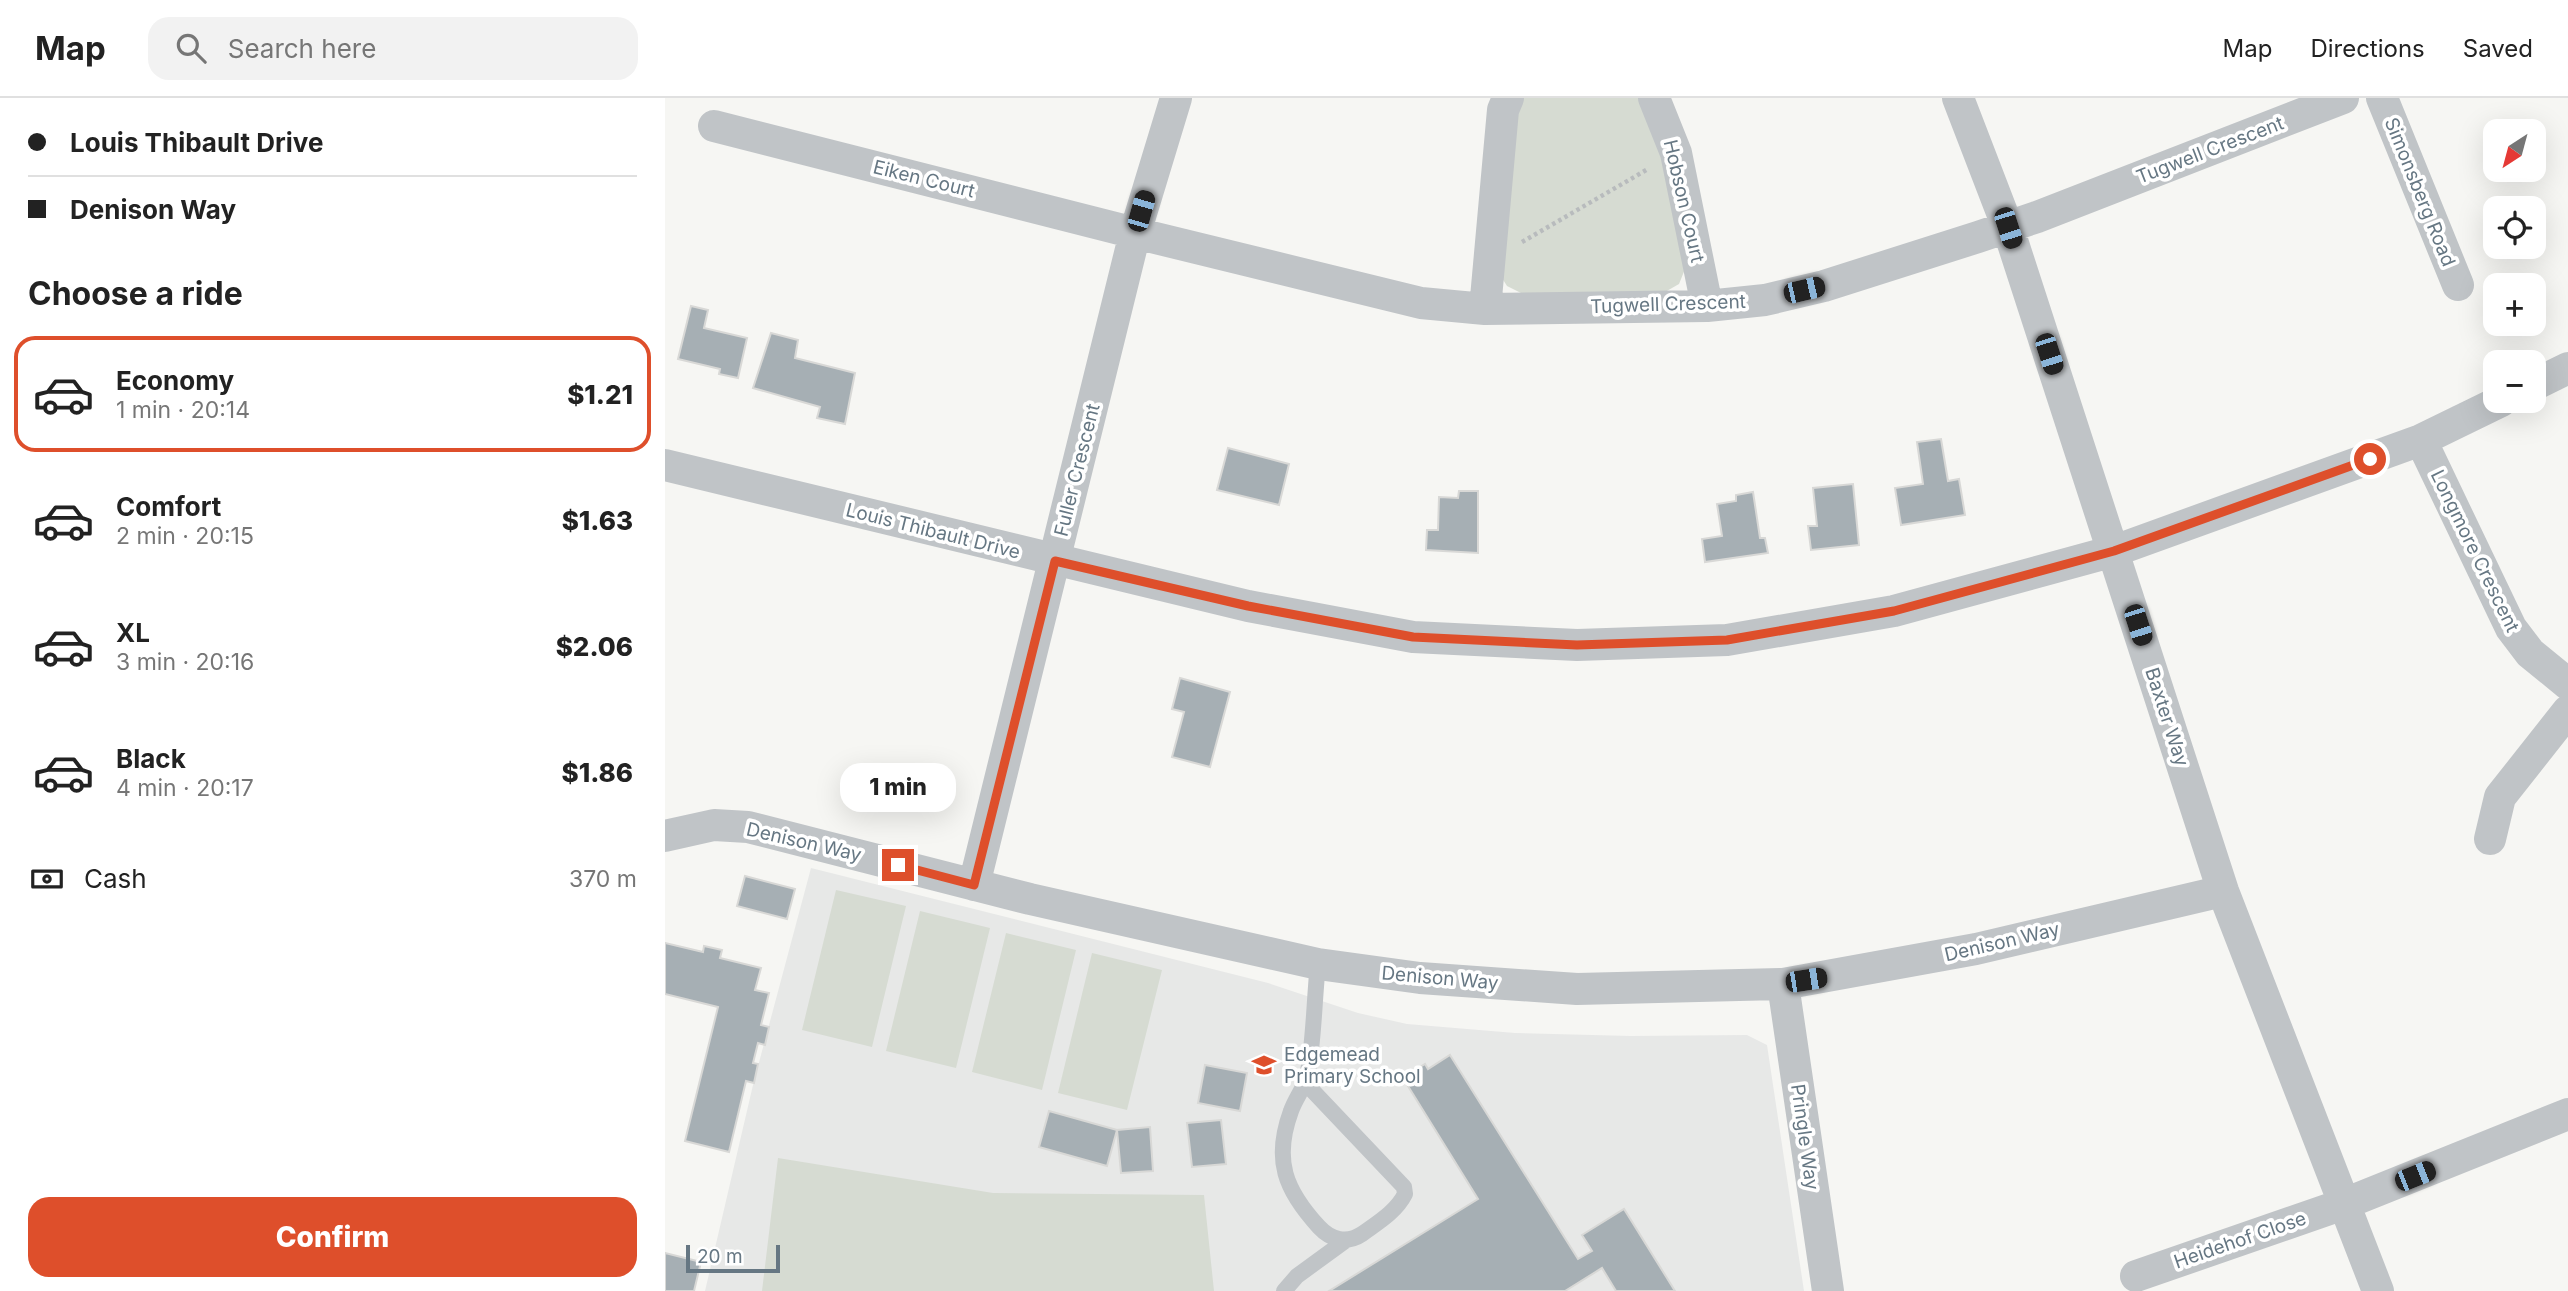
<!DOCTYPE html>
<meta charset="utf-8">
<style>
body{margin:0;font-family:Inter,sans-serif;background:#f2f2f2;color:#222;height:100vh;display:flex;flex-direction:column;font-size:26px;white-space:nowrap}
*{box-sizing:border-box;margin:0}
p{font-size:23px;color:#767676}
.icon{flex:none;width:38px;height:38px;fill:none;stroke:currentColor;stroke-width:2;stroke-linecap:round;stroke-linejoin:round}
.map{position:relative;flex:1;overflow:hidden}
.panel{display:flex;flex-direction:column;background:#fff;width:665px}
.panel>*{flex:none}
.hud{display:grid;align-content:center;height:154px;padding:0 28px;background:#fff}
.needle{width:46px;rotate:216deg}
.tools{position:absolute;left:1818px;top:21px;display:grid;gap:14px}
.tools a{display:grid;place-items:center;width:63px;height:63px;border-radius:14px;background:#fff;box-shadow:0 7px 28px #0002;font-size:35px}
.scale{position:absolute;left:21px;bottom:18px;width:94px;box-sizing:border-box;padding-left:7px;border:4px solid #667783;border-top:0;font-size:19px;line-height:24px;white-space:nowrap;color:#667783;-webkit-text-stroke:5px #fff;paint-order:stroke}
.end{position:absolute;width:32px;height:32px;margin:-16px;border:9px solid #de4f2b;background:#fff;box-shadow:0 0 0 4px #fff}
.from{border-radius:50%}
.bubble{position:absolute;height:49px;border-radius:21px;background:#fff;box-shadow:0 7px 28px #0002;font-size:23px;font-weight:800;line-height:49px;text-align:center}
.car{position:absolute;width:21px;height:42px;margin:-21px -10px;border-radius:9px;box-shadow:0 0 5px 2px #0007;background:linear-gradient(#222 24%,#8ab4d8 0 40%,#222 0 76%,#8ab4d8 0 86%,#222 0)}
.hud b{display:flex;align-items:center;gap:24px;height:66px;font-size:26px}
.hud b+b{border-top:2px solid #e0e0e0}
.hud i{width:18px;height:18px;background:#222}
ul{padding:0;list-style:none}
li{display:flex;align-items:center;gap:21px;height:116px;margin:0 14px 10px;padding:0 14px;border:4px solid transparent;border-radius:21px}
li div{flex:1}
li b{display:block;font-size:26px}
li em{font-style:normal;font-weight:800}
li.selected{border-color:#de4f2b}
li>.icon{width:63px;height:63px;stroke-width:1.5}
h2{padding:0 28px;font-size:32px;line-height:84px}
.pay{display:flex;align-items:center;gap:18px;height:77px;padding:0 28px;font-size:26px}
.pay p{margin-inline-start:auto}
.button{display:flex;gap:14px;margin-top:auto;padding:14px 28px}
.button a{flex:1;height:80px;border-radius:21px;background:#de4f2b;color:#fff;font-size:28px;font-weight:800;line-height:80px;text-align:center}
header{display:flex;align-items:center;gap:42px;box-sizing:border-box;height:98px;padding:0 35px;background:#fff;border-bottom:2px solid #e0e0e0}
header strong{font-size:33px}
nav{display:flex;gap:38px;margin-inline-start:auto;font-size:24px}
.search{width:490px;height:63px;background:#f2f2f2;display:flex;align-items:center;gap:18px;box-sizing:border-box;padding:0 24px;border-radius:21px;color:#767676;font-size:26px}
main{display:flex;flex:1;min-height:0}
.map>svg:first-child{display:block}
</style>
<header>
<strong>Map</strong>
<div class="search"><svg class="icon" aria-label="search" viewBox="0 0 24 24"><circle cx="10" cy="10" r="6"/><path d="M15 15l6 6"/></svg>Search here</div>
<nav><a>Map</a><a>Directions</a><a>Saved</a></nav>
</header>
<main>
<section class="panel">
<div class="hud">
<b><i class="from"></i>Louis Thibault Drive</b>
<b><i></i>Denison Way</b>
</div>
<h2>Choose a ride</h2>
<ul>
<li class="selected"><svg class="icon" aria-label="car" viewBox="0 0 24 24"><path d="M5 17H2v-5l4-1 3-4h7l3 4 3 1v5h-3M9 17h6M6 11h13"/><circle cx="7" cy="17" r="2"/><circle cx="17" cy="17" r="2"/></svg><div><b>Economy</b><p>1 min · 20:14</p></div><em>$1.21</em></li>
<li><svg class="icon" aria-label="car" viewBox="0 0 24 24"><path d="M5 17H2v-5l4-1 3-4h7l3 4 3 1v5h-3M9 17h6M6 11h13"/><circle cx="7" cy="17" r="2"/><circle cx="17" cy="17" r="2"/></svg><div><b>Comfort</b><p>2 min · 20:15</p></div><em>$1.63</em></li>
<li><svg class="icon" aria-label="car" viewBox="0 0 24 24"><path d="M5 17H2v-5l4-1 3-4h7l3 4 3 1v5h-3M9 17h6M6 11h13"/><circle cx="7" cy="17" r="2"/><circle cx="17" cy="17" r="2"/></svg><div><b>XL</b><p>3 min · 20:16</p></div><em>$2.06</em></li>
<li><svg class="icon" aria-label="car" viewBox="0 0 24 24"><path d="M5 17H2v-5l4-1 3-4h7l3 4 3 1v5h-3M9 17h6M6 11h13"/><circle cx="7" cy="17" r="2"/><circle cx="17" cy="17" r="2"/></svg><div><b>Black</b><p>4 min · 20:17</p></div><em>$1.86</em></li>
</ul>
<div class="pay"><svg class="icon" aria-label="cash" viewBox="0 0 24 24"><path d="M3 7h18v10H3z"/><circle cx="12" cy="12" r="2"/></svg>Cash<p>370 m</p></div>
<div class="button"><a>Confirm</a></div>
</section>
<div class="map">
<svg width="1903" height="1193" viewBox="0 0 1903 1193">
<rect width="100%" height="100%" fill="#f6f6f3"/>
<path fill="#e7e8e7" d="M146,770L603,885L693,915L742,926L850,935L966,938L1082,937L1102,947L1139,1193H40L88,987Z"/>
<path fill="#d6dbd2" d="M855,0H976L999,57L1020,171L1014,186L1000,194L858,196L842,188L837,180L849,17Z
M171,792L241,808L207,949L137,932Z
M255,813L325,830L291,970L221,953Z
M341,835L411,852L377,992L307,974Z
M427,855L497,872L462,1012L393,995Z
M113,1060L328,1095L539,1097L549,1193H97Z"/>
<path fill="#a6afb4" stroke="#d8d8d6" stroke-width="2" d="M26,208L43,212L39,230L82,240L73,280L54,276L55,271L13,261Z
M106,235L133,242L130,260L190,275L180,326L152,320L155,309L88,290Z
M1276,341L1283,383L1294,381L1300,417L1236,427L1230,390L1258,386L1252,344Z
M563,350L624,366L614,407L552,392Z
M1188,386L1194,447L1146,452L1143,428H1152L1148,390Z
M794,393H813V455L761,452L762,432H773L774,399L793,400Z
M1088,394L1095,440H1100L1103,455L1040,464L1037,441L1057,438L1052,406L1071,403V397Z
M515,580L565,594L545,669L507,659L519,614L507,611Z
M80,778L130,791L122,821L72,808Z
M0,845L38,854L39,848L57,852L55,860L96,870L90,892L104,895L96,927L104,929L100,947L93,945L88,965L93,966L89,985L81,983L64,1054L20,1043L53,909L0,896Z
M785,957L913,1161L927,1153L917,1137L959,1111L1010,1193H951L937,1170L900,1193H664L813,1101L738,980L760,966L763,971Z
M540,967L582,975L575,1013L533,1005Z
M384,1013L452,1032L442,1068L374,1049Z
M556,1022L561,1066L527,1069L522,1025Z
M485,1029L488,1073L456,1075L452,1032Z
M0,1155L36,1164L29,1193H0Z"/>
<g fill="none" stroke-linecap="round" stroke-linejoin="round">
<path stroke="#b8bbbd" stroke-width="4.5" stroke-dasharray="3.5 3.5" stroke-linecap="butt" d="M857,144L983,71"/>
<path stroke="#c0c4c7" stroke-width="16" d="M641,981L646,991L739,1089L740,1096C731,1114 712,1125 697,1136C682,1146 666,1142 654,1129C620,1092 608,1062 626,1013C630,1001 639,990 642,979C649,945 649,902 653,866
M619,1193L632,1178L680,1143"/>
<path stroke="#c0c4c7" stroke-width="32" d="M989,0L1011,55L1042,208
M1293,0L1343,130L1558,793L1713,1193
M1717,0L1793,187
M49,28L470,135L756,205L820,211L1042,208L1100,202L1159,188L1313,139L1372,119L1678,0
M820,211L838,12L843,0
M1869,287L1903,270
M1756,342L1846,530L1865,555L1903,586
M0,367L583,508L748,539L912,547L1062,542L1229,513L1449,453L1756,342L1836,303
M0,738L49,727L83,729L365,801L653,866L755,880L912,891L1118,886L1311,851L1558,793
M1825,741L1835,699L1903,613
M309,787L470,135L511,0
M1118,886L1163,1193
M1471,1178L1679,1106L1903,1016"/>
</g>
<g fill="none" stroke-linecap="round" stroke-linejoin="round">
<path stroke="#de4f2b" stroke-width="9" d="M233,767L309,787L390,463L583,508L748,539L912,547L1062,542L1229,513L1449,453L1705,361"/>
</g>
<defs>
<g id="school-bare" transform="scale(1.89)"><path d="M0-5L7-2L0 1L-7-2ZM-4 1L0 2.5L4 1V4Q0 6-4 4Z" fill="#de4f2b" stroke="#fff" stroke-width="2.5" paint-order="stroke"/></g>
</defs>
<g fill-rule="evenodd">
<use href="#school-bare" x="599" y="967"/>
</g>
<g text-anchor="middle" dominant-baseline="central" stroke-width="7" stroke-linejoin="round" paint-order="stroke">
<g font-size="19" fill="#667783" stroke="#fff">
<text transform="translate(1545 52) rotate(-21)">Tugwell Crescent</text>
<text transform="translate(259 81) rotate(14)">Eiken Court</text>
<text transform="translate(1755 94) rotate(68)">Simonsberg Road</text>
<text transform="translate(1019 103) rotate(77)">Hobson Court</text>
<text transform="translate(1003 206) rotate(-2)">Tugwell Crescent</text>
<text transform="translate(412 372) rotate(-76)">Fuller Crescent</text>
<text transform="translate(268 433) rotate(14)">Louis Thibault Drive</text>
<text transform="translate(1810 453) rotate(64)">Longmore Crescent</text>
<text transform="translate(1502 619) rotate(72)">Baxter Way</text>
<text transform="translate(139 744) rotate(13)">Denison Way</text>
<text transform="translate(1337 844) rotate(-13)">Denison Way</text>
<text transform="translate(775 880) rotate(5)">Denison Way</text>
<text transform="translate(1140 1039) rotate(82)">Pringle Way</text>
<text transform="translate(1575 1142) rotate(-19)">Heidehof Close</text>
</g>
<g font-size="19" fill="#667783" stroke="#fff" text-anchor="start">
<text x="619" y="956">Edgemead<tspan x="619" dy="22">Primary School</tspan></text>
</g>
</g>
</svg>
<div class="tools">
<a><svg class="needle" viewBox="-14 -14 28 28"><path d="M0-13l5 13h-10z" fill="#e53935"/><path d="M0 13l5-13h-10z" fill="#767676"/></svg></a>
<a><svg class="icon" aria-label="locate" viewBox="0 0 24 24"><circle cx="12" cy="12" r="6"/><path d="M12 2v4M12 18v4M2 12h4M18 12h4"/></svg></a>
<a>+</a>
<a>−</a>
</div>
<div class="scale">20 m</div>
<i class="end from" style="left:1705px;top:361px"></i>
<i class="end" style="left:233px;top:767px"></i>
<div class="bubble" style="left:175px;top:665px;width:116px">1 min</div>
<i class="car" style="left:476px;top:113px;rotate:16deg"></i>
<i class="car" style="left:1343px;top:130px;rotate:162deg"></i>
<i class="car" style="left:1139px;top:192px;rotate:77deg"></i>
<i class="car" style="left:1384px;top:256px;rotate:162deg"></i>
<i class="car" style="left:1473px;top:527px;rotate:162deg"></i>
<i class="car" style="left:1141px;top:882px;rotate:81deg"></i>
<i class="car" style="left:1750px;top:1078px;rotate:68deg"></i>
</div>
</main>
